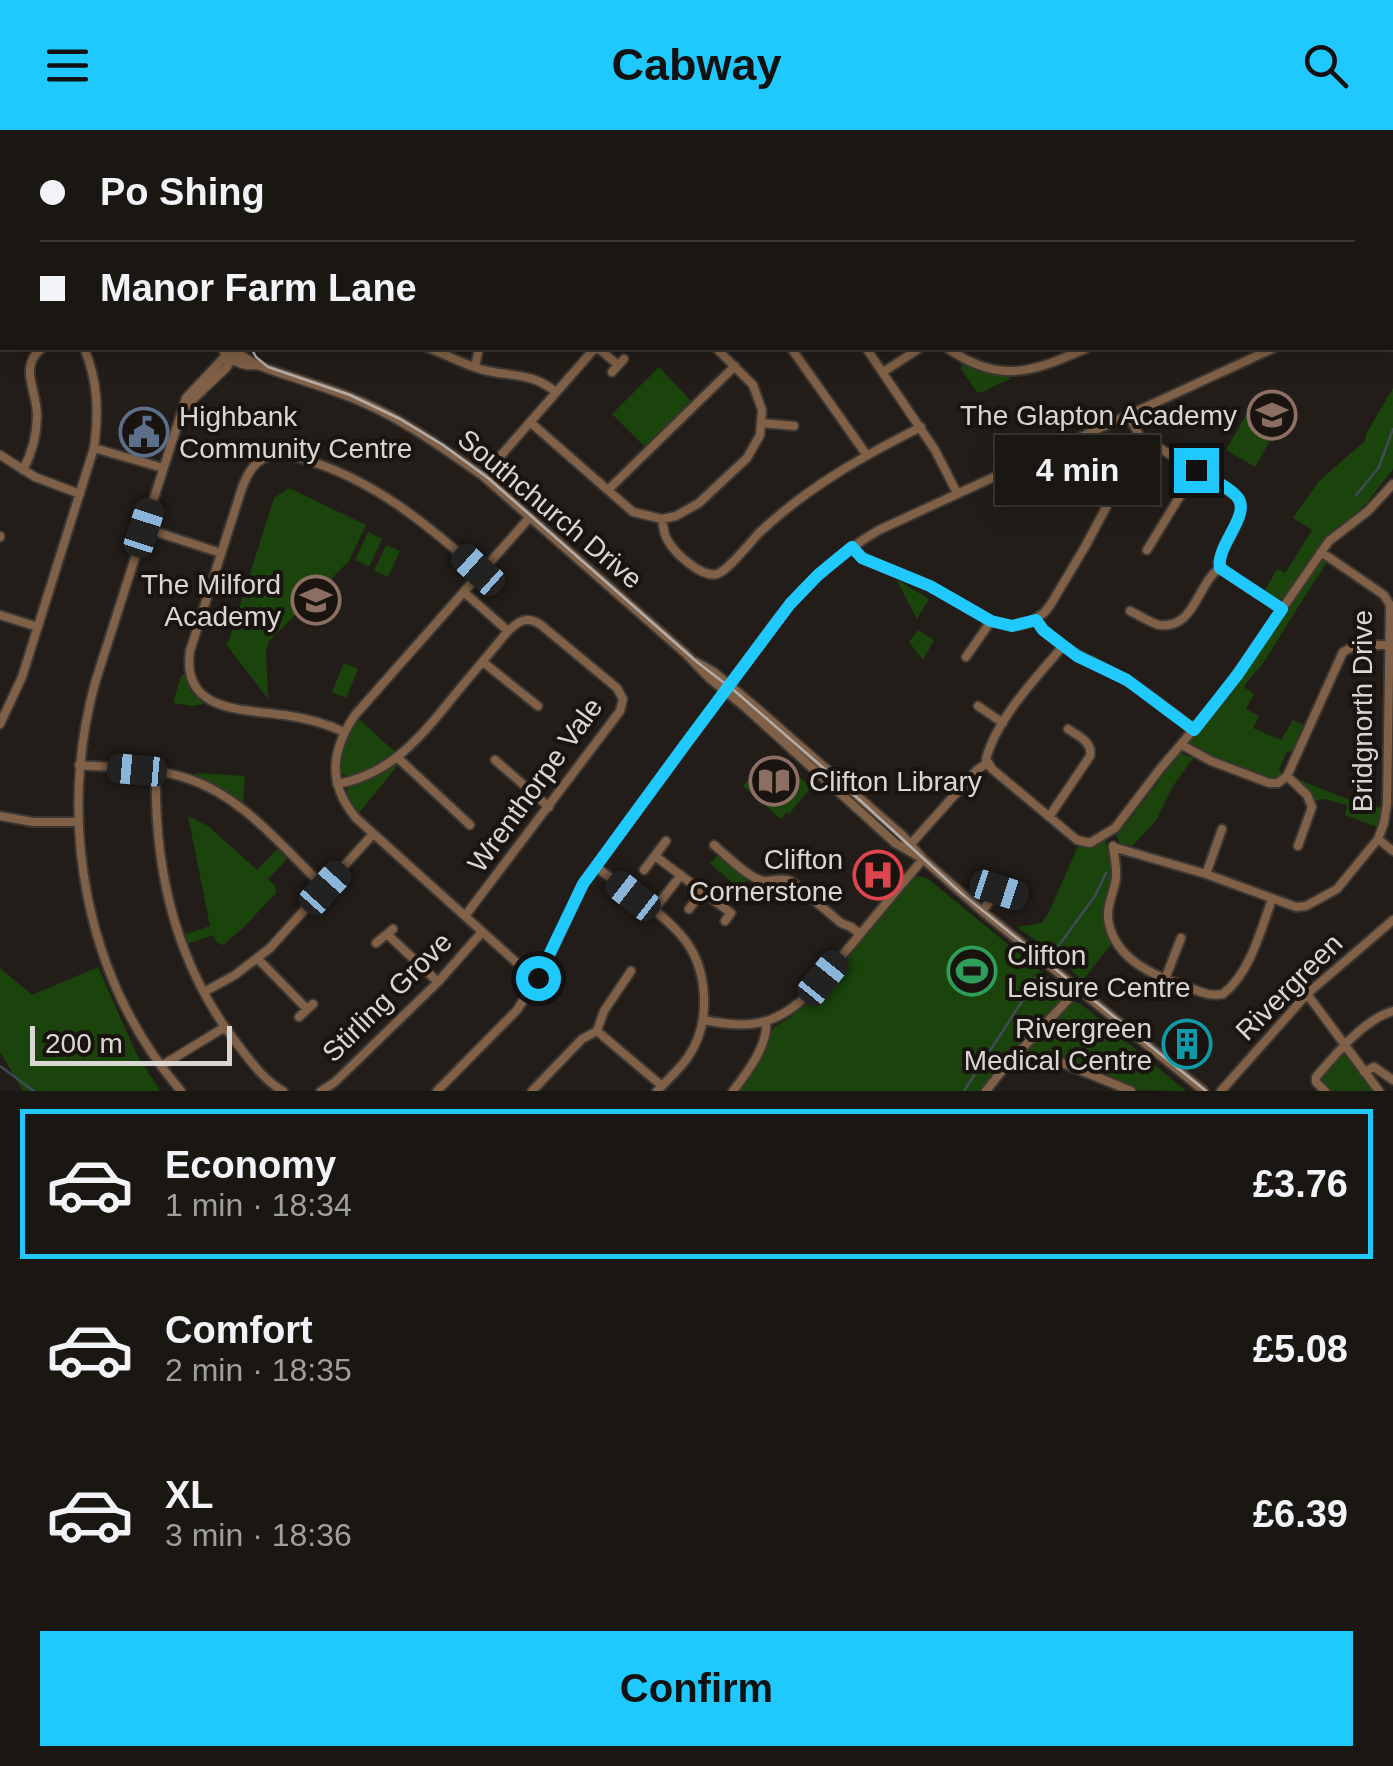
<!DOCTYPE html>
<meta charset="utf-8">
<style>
body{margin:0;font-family:Arial,sans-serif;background:#272320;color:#f1f3f6;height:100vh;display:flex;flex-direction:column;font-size:38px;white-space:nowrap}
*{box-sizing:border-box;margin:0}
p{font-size:32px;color:#9f9f9f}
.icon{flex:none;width:55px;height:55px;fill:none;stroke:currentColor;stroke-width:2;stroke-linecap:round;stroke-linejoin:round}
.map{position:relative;height:961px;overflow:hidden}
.sheet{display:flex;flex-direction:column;background:#1a1612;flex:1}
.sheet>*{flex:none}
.banner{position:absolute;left:0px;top:0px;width:1395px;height:220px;box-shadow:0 5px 25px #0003,0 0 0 2px #383532;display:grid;align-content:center;height:220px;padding:0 40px;background:#1a1612}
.scale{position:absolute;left:30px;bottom:25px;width:202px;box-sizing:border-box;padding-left:10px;border:5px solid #dad6d3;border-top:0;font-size:28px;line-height:35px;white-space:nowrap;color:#dad6d3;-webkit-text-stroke:8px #19140f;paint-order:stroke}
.end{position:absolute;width:45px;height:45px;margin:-22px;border:12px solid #1fc9fd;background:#111;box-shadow:0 0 0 5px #111}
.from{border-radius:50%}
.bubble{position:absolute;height:70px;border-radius:0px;background:#1a1612;box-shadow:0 5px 25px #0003,0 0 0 2px #383532;font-size:32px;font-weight:600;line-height:70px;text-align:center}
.car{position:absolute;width:30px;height:60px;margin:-30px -15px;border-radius:12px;box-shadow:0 0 8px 2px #0007;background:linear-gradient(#222 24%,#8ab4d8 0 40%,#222 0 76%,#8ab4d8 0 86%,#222 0)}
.banner b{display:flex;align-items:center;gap:35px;height:95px;font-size:38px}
.banner b+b{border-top:2px solid #383532}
.banner i{width:25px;height:25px;background:#f1f3f6}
ul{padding:18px 0 0;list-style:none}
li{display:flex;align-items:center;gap:30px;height:150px;margin:0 20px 15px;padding:0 20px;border:5px solid transparent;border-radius:0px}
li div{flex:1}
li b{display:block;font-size:38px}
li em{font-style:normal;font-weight:600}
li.selected{border-color:#1fc9fd}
li>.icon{width:90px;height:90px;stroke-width:1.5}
.action{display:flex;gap:20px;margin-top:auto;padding:20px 40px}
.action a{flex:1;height:115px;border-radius:0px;background:#1fc9fd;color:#111;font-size:40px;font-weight:600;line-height:115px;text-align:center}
header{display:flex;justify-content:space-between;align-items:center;height:130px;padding:0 40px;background:#1fc9fd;color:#111;font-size:45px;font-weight:600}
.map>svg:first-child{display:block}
</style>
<header><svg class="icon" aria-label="menu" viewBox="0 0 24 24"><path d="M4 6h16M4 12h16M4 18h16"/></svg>Cabway<svg class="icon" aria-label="search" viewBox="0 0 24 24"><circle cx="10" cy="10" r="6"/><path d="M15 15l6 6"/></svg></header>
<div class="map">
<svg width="1393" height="961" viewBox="0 0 1393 961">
<rect width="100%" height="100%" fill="#221d18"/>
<path fill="#1b440c" d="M829,0H1051L1052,2H835Z
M962,233L982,241L1012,248L982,262H977L961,239Z
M659,237L691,271L645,317L612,284Z
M1393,258V339L1366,374L1325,408L1284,468L1277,470L1264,462L1277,439L1285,443L1312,400L1293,388L1319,351L1365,311L1366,304Z
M1256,267L1285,284L1255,337L1226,320Z
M289,358L366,395L349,431L269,511L266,520L268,569L225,513H228L274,368Z
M368,402L382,409L369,437L355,430Z
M386,415L400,421L388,447L374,441Z
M1324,430L1327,432C1307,463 1287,494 1268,526C1261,537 1251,546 1244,557L1254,564L1246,579L1259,586L1253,598L1281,610L1293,590L1303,595L1292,622L1287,621L1279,640L1283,643C1281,645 1280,647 1278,648C1268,653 1203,624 1192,617L1190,612L1231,564L1319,432Z
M896,449L929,469L917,489L898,453Z
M918,500L934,510L923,530L909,512Z
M344,533L358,539L346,568L332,562Z
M184,544L191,562L204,574L192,576L173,573L181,546Z
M359,589L395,622V624L377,636L349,648L341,643C337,624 345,603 359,589Z
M1180,623L1193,628L1173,656L1156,691L1132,716L1120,713L1116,705L1122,697H1124Z
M399,634L358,684L346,663L348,658Z
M196,643L245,646L243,676L224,661L195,645Z
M800,648L811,657L789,684L787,682L781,689L743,656L749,649L778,673Z
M1297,649L1352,671L1354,668L1381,678L1377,697L1345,685L1347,675L1324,669L1313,671Z
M188,686L208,696L257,740L277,719L287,729L268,749L275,756L276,763L243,798L223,815L217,813L213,805L187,814L183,805L210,796Z
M1105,710L1113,742L1103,779L1104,789L1113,812L1082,851L1059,827L1017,797L1042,793L1050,780L1078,716L1094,717Z
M719,723L750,747L741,759L710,734Z
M915,746L927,748L1065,861L1067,867L1013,922L980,961H738L760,926L774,897L789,888L810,870Z
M98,837L136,923L160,961H23L0,922V838L32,865Z
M1074,872L1081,874L1186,961L1134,960L1062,930L1063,926L1058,924L1050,931L1026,921Z
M1342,922L1373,961H1329L1321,955L1318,948L1337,931Z"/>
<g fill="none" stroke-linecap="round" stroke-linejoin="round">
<path stroke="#424a58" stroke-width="2.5" d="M1356,365L1379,337L1393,299
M1054,822L1095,766L1106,743
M0,936L34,961
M964,961L1039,845"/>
<g stroke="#3c3732" stroke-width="12">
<path id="minor" d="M146,0H181
M776,0V2
M125,2L126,0
M270,2L271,0
M349,2L350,0
M491,2L492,0
M1127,2L1128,0
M1267,2V0
M0,76L2,75
M0,105L2,108
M1392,163H1393
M221,218C230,230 242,237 257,235C292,248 328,257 362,272C406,291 444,319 483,346L686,524L709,548L746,578L895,713L923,729
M428,218C448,225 468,237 488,241C516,247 532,243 556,262
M598,218L618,235
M791,218L866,324
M866,218L935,320L957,363
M947,218C1000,255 1033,242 1087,218
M234,221L257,235
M475,237L479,218
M612,242L624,229
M883,242L920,218
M185,277L226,238L234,226
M530,292L633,382L662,389L676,386L699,373L747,328L760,305L762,280L753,255L716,218
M762,293L794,296
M1140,311L1158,317L1238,367C1248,389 1223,412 1218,433L1225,442L1282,479
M94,318L163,338
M0,325L35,347L80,364
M23,340C32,323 37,305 37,285C37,260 18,237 42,218
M483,346L595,218
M608,360L735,236
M530,387L355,585C331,621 327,653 356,688L537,851
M662,389C663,397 664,405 668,411C675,423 701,448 717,444C729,440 750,412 760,402C808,357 863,326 921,297
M144,398L221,423
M0,406V407
M852,417L863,429L930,456L991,491L1012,496L1029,493L1044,483L1051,474L1086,415L1139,316V305L1128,284
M1147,420L1196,340
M464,462L508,501
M1130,481C1139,485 1150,493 1159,495C1195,500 1197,453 1220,438
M0,485L38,497
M1036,490C1063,524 1088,527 1122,548C1147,562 1172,582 1194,600
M1063,516C1036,548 997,588 986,629L992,639L1077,710L1090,713L1115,698L1160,639L1222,566L1329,411L1368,381L1393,354
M966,527L991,491
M483,532L538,576
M696,532L714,542L751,573L902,705L923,729L982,781L1204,961
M978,576L1003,593
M0,594L22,547L94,318C99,282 98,251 84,218
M344,602C325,593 305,588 284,585C242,579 181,582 190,521L242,358C248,342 255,330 272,325C283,321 293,326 303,329C373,349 428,395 481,442
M1182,615L1211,631L1269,653H1278L1287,646L1343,522L1356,515H1390
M398,628L470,695
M495,630L549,677
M79,635C114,638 153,637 186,648C243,666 283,718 325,758
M156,642C154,739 175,832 235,911C249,929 263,950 283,961
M1287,646L1307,665L1312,677L1298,716
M337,654C390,645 421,607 453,567C471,545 490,523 508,501C519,491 527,485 541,495L617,558L623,569L620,581L465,786
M0,686L33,692H78
M1049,687L1090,626C1093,612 1078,606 1068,599
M1378,709L1393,721
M714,715C726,725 750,750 765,751C775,751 781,747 791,751L841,793L851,797L860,804
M909,716L977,640L987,633
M1113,716C1114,726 1117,737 1116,748C1114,764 1105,777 1109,794C1117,830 1154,846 1185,856C1198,861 1209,867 1223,864C1250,843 1261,800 1272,769
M1113,717L1206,744L1296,777L1306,776L1337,759L1378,709L1384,693L1387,674L1390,475L1384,465L1321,422
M655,726L731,783L725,791
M596,737C621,756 660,781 680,804C709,836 712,892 688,927C680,939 667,950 657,961
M644,740L666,711
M1206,744L1222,699
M689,779L702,762
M653,781L681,745
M982,781L999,760L1019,766
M387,804L438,852
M376,813L393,799
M258,829L307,879
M1165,849L1181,808
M204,862L235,845L270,818L373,704
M1307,864L1379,961
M299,887L313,874
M703,890C726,894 749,898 772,889C807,875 828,841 852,814C875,786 899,758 923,729
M597,901L662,956
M597,901L604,881L631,841
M1055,930L1131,961
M161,936L225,897
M1364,942L1374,937L1393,950
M181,961C85,849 57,693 95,553L186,268L232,219
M321,961L335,952L438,852L482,802
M437,961L517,880L545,836L583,754L777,490C806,453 839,423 879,400L1274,218
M532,961L582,909L597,901
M733,961C747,943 769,914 766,891
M986,961L1005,937L1078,859
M1221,961L1307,864L1393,790
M1325,961L1316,952V947C1336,924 1363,890 1393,881"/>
</g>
<g stroke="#3c3732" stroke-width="15">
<path id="highway" d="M1359,0L1362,2
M1375,0L1379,2
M1392,13H1393
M1392,24L1393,25"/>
</g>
<use href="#minor" stroke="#806147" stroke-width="8"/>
<use href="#highway" stroke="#f7c8a0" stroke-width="10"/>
<path stroke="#b2adaa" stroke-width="2.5" d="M272,2L273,0
M251,218L256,227L268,237L350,265L400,289L443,315L488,348L697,532L736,562L850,661L961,763L1206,961"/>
</g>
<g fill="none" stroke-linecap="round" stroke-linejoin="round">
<path stroke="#1fc9fd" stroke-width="12" d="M538,848L583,754L684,616L790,474L818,445L852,417L862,428L930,456L991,491L1012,496L1036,490L1043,500L1077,526L1127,550L1194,600L1238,544L1282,479L1220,438C1216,415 1251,385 1238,368C1229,356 1208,348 1196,340"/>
</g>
<defs>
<g id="school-ring" transform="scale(2.5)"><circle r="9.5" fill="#19140f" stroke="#8d6e63" stroke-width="1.5"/><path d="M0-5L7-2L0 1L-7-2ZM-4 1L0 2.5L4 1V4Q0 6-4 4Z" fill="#8d6e63"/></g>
<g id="civic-ring" transform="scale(2.5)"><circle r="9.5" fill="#19140f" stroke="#5c6f8a" stroke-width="1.5"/><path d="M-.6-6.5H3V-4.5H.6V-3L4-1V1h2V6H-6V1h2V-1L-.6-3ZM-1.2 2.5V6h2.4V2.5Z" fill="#5c6f8a"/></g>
<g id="library-ring" transform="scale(2.5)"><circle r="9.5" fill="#19140f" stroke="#8d6e63" stroke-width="1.5"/><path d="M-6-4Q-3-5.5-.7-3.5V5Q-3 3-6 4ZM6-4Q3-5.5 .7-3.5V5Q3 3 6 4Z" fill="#8d6e63"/></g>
<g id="hospital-ring" transform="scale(2.5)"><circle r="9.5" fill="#19140f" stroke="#e0444e" stroke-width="1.5"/><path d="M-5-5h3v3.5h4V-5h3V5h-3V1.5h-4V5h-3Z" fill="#e0444e"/></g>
<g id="stadium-ring" transform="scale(2.5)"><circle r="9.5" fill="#19140f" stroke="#2e9e5b" stroke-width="1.5"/><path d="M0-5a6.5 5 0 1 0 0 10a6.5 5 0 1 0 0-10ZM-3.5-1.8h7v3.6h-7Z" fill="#2e9e5b"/></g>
<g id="building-ring" transform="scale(2.5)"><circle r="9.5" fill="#19140f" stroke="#0f9aa8" stroke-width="1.5"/><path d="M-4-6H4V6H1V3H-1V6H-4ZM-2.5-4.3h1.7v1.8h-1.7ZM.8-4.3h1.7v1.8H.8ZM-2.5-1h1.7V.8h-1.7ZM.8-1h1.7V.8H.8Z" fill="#0f9aa8"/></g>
</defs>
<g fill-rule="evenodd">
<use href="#school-ring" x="1272" y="285"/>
<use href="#civic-ring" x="144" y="302"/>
<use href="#school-ring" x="316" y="470"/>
<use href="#library-ring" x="774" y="651"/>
<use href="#hospital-ring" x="878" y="745"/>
<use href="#stadium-ring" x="972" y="841"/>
<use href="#building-ring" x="1187" y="914"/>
</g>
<g text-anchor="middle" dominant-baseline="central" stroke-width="8" stroke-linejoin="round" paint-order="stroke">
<g font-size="28" fill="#dad6d3" stroke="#19140f" text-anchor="end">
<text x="1237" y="285">The Glapton Academy</text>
<text x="179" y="286" text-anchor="start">Highbank<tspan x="179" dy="32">Community Centre</tspan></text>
<text x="281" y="454">The Milford<tspan x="281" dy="32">Academy</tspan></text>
<text x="809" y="651" text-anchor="start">Clifton Library</text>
<text x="843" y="729">Clifton<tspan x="843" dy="32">Cornerstone</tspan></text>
<text x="1007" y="825" text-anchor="start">Clifton<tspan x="1007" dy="32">Leisure Centre</tspan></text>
<text x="1152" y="898">Rivergreen<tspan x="1152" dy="32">Medical Centre</tspan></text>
</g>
<g font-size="28" fill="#dad6d3" stroke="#19140f">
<text transform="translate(550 379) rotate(40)">Southchurch Drive</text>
<text transform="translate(1362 581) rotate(-90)">Bridgnorth Drive</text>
<text transform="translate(535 655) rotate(-54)">Wrenthorpe Vale</text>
<text transform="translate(1289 857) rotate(-45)">Rivergreen</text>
<text transform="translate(387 867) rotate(-45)">Stirling Grove</text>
</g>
</g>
</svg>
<div class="scale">200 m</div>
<i class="end from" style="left:538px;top:848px"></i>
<i class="end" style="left:1196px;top:340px"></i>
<div class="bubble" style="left:995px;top:305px;width:165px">4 min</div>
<i class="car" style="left:144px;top:398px;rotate:18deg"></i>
<i class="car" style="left:478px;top:440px;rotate:312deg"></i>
<i class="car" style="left:137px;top:640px;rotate:275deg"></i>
<i class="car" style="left:325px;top:758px;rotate:42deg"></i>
<i class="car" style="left:999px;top:760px;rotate:108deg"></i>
<i class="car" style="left:633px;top:766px;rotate:308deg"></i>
<i class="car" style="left:823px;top:848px;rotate:39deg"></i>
<div class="banner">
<b><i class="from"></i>Po Shing</b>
<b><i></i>Manor Farm Lane</b>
</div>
</div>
<section class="sheet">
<ul>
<li class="selected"><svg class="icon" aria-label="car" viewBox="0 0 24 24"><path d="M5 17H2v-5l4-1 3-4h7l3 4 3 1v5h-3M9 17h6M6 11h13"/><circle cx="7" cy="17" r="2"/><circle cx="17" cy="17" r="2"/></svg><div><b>Economy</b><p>1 min · 18:34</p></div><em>£3.76</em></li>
<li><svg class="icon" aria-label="car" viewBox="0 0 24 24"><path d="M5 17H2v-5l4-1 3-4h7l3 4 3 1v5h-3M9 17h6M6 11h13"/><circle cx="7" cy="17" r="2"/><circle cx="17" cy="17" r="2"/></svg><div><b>Comfort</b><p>2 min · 18:35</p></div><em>£5.08</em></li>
<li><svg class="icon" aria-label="car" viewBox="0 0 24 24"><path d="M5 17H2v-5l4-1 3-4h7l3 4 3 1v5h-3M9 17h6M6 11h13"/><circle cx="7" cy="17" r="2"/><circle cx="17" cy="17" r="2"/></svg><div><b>XL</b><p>3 min · 18:36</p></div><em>£6.39</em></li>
</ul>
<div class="action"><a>Confirm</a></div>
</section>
